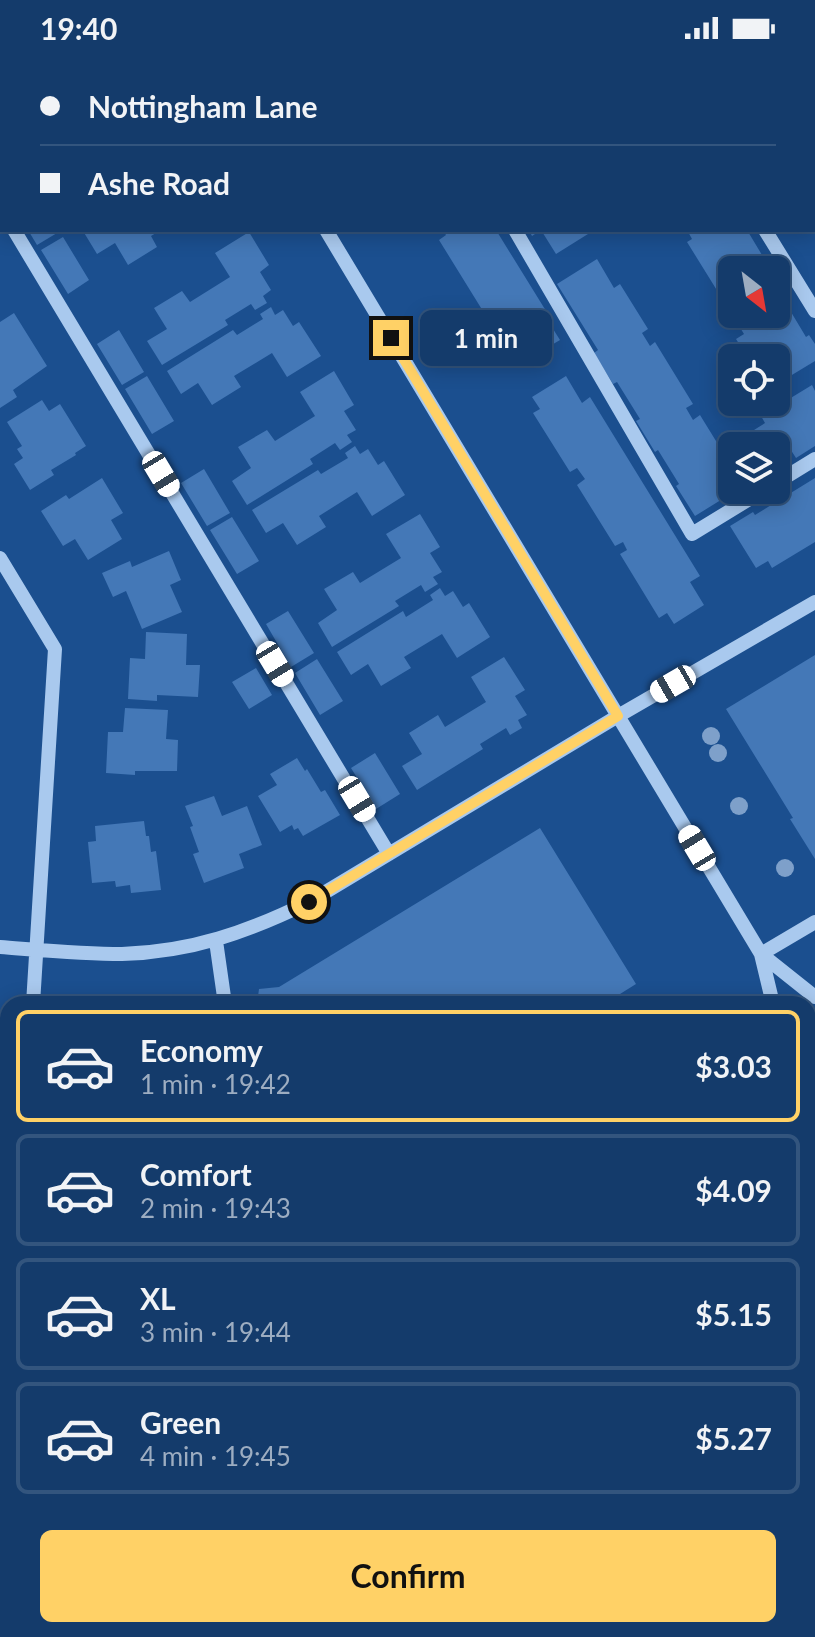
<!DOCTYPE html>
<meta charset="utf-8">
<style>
body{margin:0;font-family:Lato,sans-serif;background:#214673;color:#f1f3f6;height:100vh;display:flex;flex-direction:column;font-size:30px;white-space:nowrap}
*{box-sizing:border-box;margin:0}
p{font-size:26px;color:#9dadc1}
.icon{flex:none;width:44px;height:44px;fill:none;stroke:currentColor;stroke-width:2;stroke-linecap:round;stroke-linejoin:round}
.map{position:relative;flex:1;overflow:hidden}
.panel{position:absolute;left:0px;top:940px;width:816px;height:642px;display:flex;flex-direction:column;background:#143b6b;border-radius:24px 24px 0 0;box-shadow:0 4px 20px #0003,0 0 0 2px #33557e}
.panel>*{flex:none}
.guide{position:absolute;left:0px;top:0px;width:816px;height:176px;box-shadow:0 4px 20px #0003,0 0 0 2px #33557e;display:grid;align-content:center;height:176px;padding:0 40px;background:#143b6b}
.needle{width:52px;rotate:149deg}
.buttons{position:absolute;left:718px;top:200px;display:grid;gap:16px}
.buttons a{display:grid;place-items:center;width:72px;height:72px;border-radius:12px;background:#143b6b;box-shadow:0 4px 20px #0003,0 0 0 2px #33557e;font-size:40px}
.end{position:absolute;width:36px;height:36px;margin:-18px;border:10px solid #ffd166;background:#111;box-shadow:0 0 0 4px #111}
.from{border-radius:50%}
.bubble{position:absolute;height:56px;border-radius:12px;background:#143b6b;box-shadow:0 4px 20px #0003,0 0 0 2px #33557e;font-size:26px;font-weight:700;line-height:56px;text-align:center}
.car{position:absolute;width:24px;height:48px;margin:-24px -12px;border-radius:10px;box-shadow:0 0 6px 2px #0007;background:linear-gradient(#fff 24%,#345 0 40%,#fff 0 76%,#345 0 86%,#fff 0)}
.guide b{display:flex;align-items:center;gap:28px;height:76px;font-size:30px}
.guide b+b{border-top:2px solid #33557e}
.guide i{width:20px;height:20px;background:#f1f3f6}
ul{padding:14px 0 0;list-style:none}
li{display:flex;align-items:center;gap:24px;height:112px;margin:0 16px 12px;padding:0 24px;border:4px solid #33557e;border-radius:12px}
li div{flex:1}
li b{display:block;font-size:30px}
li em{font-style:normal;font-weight:700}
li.selected{border-color:#ffd166}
li>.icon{width:72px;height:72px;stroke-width:1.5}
.button{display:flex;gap:16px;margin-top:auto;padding:16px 40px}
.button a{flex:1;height:92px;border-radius:12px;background:#ffd166;color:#111;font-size:32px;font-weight:700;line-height:92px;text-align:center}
.status{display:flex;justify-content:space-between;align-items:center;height:56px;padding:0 40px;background:#143b6b;direction:ltr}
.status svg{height:22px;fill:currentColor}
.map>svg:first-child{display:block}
</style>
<div class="status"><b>19:40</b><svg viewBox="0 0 49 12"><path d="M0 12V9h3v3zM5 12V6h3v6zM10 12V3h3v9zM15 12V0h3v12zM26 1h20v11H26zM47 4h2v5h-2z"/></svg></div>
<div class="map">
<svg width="815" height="1581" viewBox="0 0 815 1581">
<rect width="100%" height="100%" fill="#1b4f8f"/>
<path fill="#4478b7" d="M28,174H62L37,189Z
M85,174H161L151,180L157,191L128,209L115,187L97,198L83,175Z
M443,174H496L551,263L548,265L560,284L523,306L513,290L507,294L439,184L446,179Z
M529,174H586L588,178L556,198L541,174L532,180Z
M687,174H747L768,209L764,211L765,214H732V258H776V231L806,281L809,279L815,288V305L777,328L776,302H748L736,283L744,278L687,186L692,183Z
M249,176L269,209L260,216L271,234L263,240L267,247L255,254L251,248L225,264L228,269L162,309L147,285L167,273L154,252L182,235L190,246L230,221L215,197Z
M63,181L89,224L68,238L41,194Z
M597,203L614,232L620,228L648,273L642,277L650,290L655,286L693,348L686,352L693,364L700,359L732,411V422L730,423L732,427V434H737L695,460L676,430L679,428L658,394L655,396L636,365L640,363L617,326L613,328L594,297L598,294L557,228Z
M271,251L275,259L283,254L293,270L299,266L321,300L287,321L272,297L234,320L241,331L212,349L198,327L181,338L167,315L233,274L237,279L263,263L260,258Z
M14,257L47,310L13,334L17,341L0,352V266Z
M119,274L144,316L122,329L97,288Z
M334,315L354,349L344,355L356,374L347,379L352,386L340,394L335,387L310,403L313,408L247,449L232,425L251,412L238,391L267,374L275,385L315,360L300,336Z
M147,320L174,365L152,378L125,333Z
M566,320L582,347L590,341L700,520L690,526L704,549L674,568L667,557L659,562L620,498L627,494L623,486L615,490L577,429L585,423L577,412L570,416L533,357L540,353L532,341Z
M812,329L815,335V390L796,402L787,388L776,394V390H763L754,374L765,367L761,360Z
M42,344L49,355L60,348L86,390L75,397L76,399L51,414L54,419L30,434L14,408L23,402L17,393L22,390L7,366Z
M355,390L360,398L368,393L378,409L384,405L405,439L372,460L357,436L319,460L326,471L297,489L283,467L266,477L252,454L318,414L321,418L348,402L345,397Z
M204,413L230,457L207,470L181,427Z
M102,422L123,457L111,464L122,483L88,504L75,483L63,490L41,455L66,439L69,443Z
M815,422V486L772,512L768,505L756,512L730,470L753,456L755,459Z
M420,458L440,491L430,497L442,516L433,521L438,528L425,536L421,529L395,545L399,550L332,591L318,567L337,554L324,533L353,516L360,527L401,502L386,478Z
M232,461L259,505L237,518L210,474Z
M169,495L181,524L170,529L182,556L142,573L126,535L113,541L102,517L130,505L132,511Z
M440,532L445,540L453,535L463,551L469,547L490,581L457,602L442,578L404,601L411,612L381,630L368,608L351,619L337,596L403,555L406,561L433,544L430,539Z
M288,555L314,597L291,611L266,568Z
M146,576L187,578L186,609H200L198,641L157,639V645L128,643L130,602L145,603Z
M815,599V803L790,763L793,762L726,653Z
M504,601L525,634L515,640L527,659L518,664L522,672L510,679L506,672L480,688L483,693L417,734L402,710L422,698L409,677L438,659L445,671L486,646L471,621Z
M317,603L343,645L320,659L295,617Z
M256,612L272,639L249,653L232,626Z
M125,652L168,654L166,683L178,684L177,715H135V719L106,717L108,676H123Z
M375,697L400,738L376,753L351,712Z
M297,702L305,715L307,713L321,736L325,734L340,759L303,780L298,772L294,774L292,769L280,776L258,740L277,729L270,718Z
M214,740L222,760L247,750L262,789L239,798L244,812L204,827L193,798L199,796L190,771L193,770L185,750Z
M144,765L146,780H149L151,796L156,795L161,834L131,837L130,829L116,831L115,825L92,827L88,786L96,785L95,770Z
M540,772L636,928L604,948H257L259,933L279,931Z
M808,1189L815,1201V1262L808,1267Z
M0,1460L8,1465V1513L0,1508Z
M0,1554L8,1561L6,1563L8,1565V1574H18L22,1578L19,1581H0Z
M120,1574H154L146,1581H126Z
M211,1574H272L263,1581H208L213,1577Z"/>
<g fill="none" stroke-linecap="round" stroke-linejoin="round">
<path stroke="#a9c9ee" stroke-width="14" d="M221,0L222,2
M411,0L413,2
M659,0L660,2
M0,151L2,155
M14,174L389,798
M326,174L761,898L815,866
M515,174L692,478L764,434
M765,174L815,255
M776,427L815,403
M0,502L55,593L33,948
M216,885L225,948
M0,891C40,894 82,898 122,898C191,896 248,876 309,846L618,660L815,546
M773,948L761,898L815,941
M808,1024L815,1035
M0,1238L8,1208
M808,1557L815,1553
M344,1574L349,1581
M771,1581L782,1574"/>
<path stroke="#f0f6ff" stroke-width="20" d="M808,1427L815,1423
M808,1486L815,1482
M566,1581L576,1574
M657,1581L667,1574"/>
</g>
<g fill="#7ea0ca">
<circle cx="711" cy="680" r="9"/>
<circle cx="718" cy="697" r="9"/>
<circle cx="739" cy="750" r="9"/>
<circle cx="785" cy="812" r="9"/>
</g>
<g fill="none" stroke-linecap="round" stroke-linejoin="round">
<path stroke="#ffd166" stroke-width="10" d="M309,846L618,660L391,282"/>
</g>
</svg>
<div class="buttons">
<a><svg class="needle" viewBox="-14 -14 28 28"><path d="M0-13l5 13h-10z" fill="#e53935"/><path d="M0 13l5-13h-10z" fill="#9dadc1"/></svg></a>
<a><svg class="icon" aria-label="locate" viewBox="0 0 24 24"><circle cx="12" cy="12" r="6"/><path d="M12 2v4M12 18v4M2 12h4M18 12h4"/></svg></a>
<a><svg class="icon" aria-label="layers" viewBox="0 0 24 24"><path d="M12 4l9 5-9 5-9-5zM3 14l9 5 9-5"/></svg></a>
</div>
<i class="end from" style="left:309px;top:846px"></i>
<i class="end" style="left:391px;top:282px"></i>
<div class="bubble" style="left:420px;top:254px;width:132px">1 min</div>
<i class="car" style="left:161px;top:418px;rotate:149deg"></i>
<i class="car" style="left:275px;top:608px;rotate:149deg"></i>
<i class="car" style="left:673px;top:628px;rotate:240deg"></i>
<i class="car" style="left:357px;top:743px;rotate:149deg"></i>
<i class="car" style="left:697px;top:792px;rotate:329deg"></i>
<div class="guide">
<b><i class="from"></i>Nottingham Lane</b>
<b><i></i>Ashe Road</b>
</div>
<section class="panel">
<ul>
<li class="selected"><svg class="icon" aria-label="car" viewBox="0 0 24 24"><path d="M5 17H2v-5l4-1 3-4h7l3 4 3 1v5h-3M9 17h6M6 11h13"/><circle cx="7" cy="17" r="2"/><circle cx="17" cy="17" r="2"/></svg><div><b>Economy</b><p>1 min · 19:42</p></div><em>$3.03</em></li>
<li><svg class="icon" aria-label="car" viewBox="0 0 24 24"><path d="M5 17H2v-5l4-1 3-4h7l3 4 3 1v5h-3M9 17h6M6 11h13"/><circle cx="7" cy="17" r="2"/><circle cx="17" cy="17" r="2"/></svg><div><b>Comfort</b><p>2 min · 19:43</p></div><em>$4.09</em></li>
<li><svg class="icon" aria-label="car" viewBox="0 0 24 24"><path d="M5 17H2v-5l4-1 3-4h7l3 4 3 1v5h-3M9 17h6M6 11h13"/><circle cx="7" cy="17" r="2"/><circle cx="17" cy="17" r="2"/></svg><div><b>XL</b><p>3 min · 19:44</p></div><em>$5.15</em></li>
<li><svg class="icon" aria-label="car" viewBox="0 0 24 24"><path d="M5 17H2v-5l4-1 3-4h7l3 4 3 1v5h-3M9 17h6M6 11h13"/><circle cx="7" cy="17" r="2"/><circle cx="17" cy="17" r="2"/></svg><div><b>Green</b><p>4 min · 19:45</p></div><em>$5.27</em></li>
</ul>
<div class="button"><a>Confirm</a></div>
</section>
</div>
